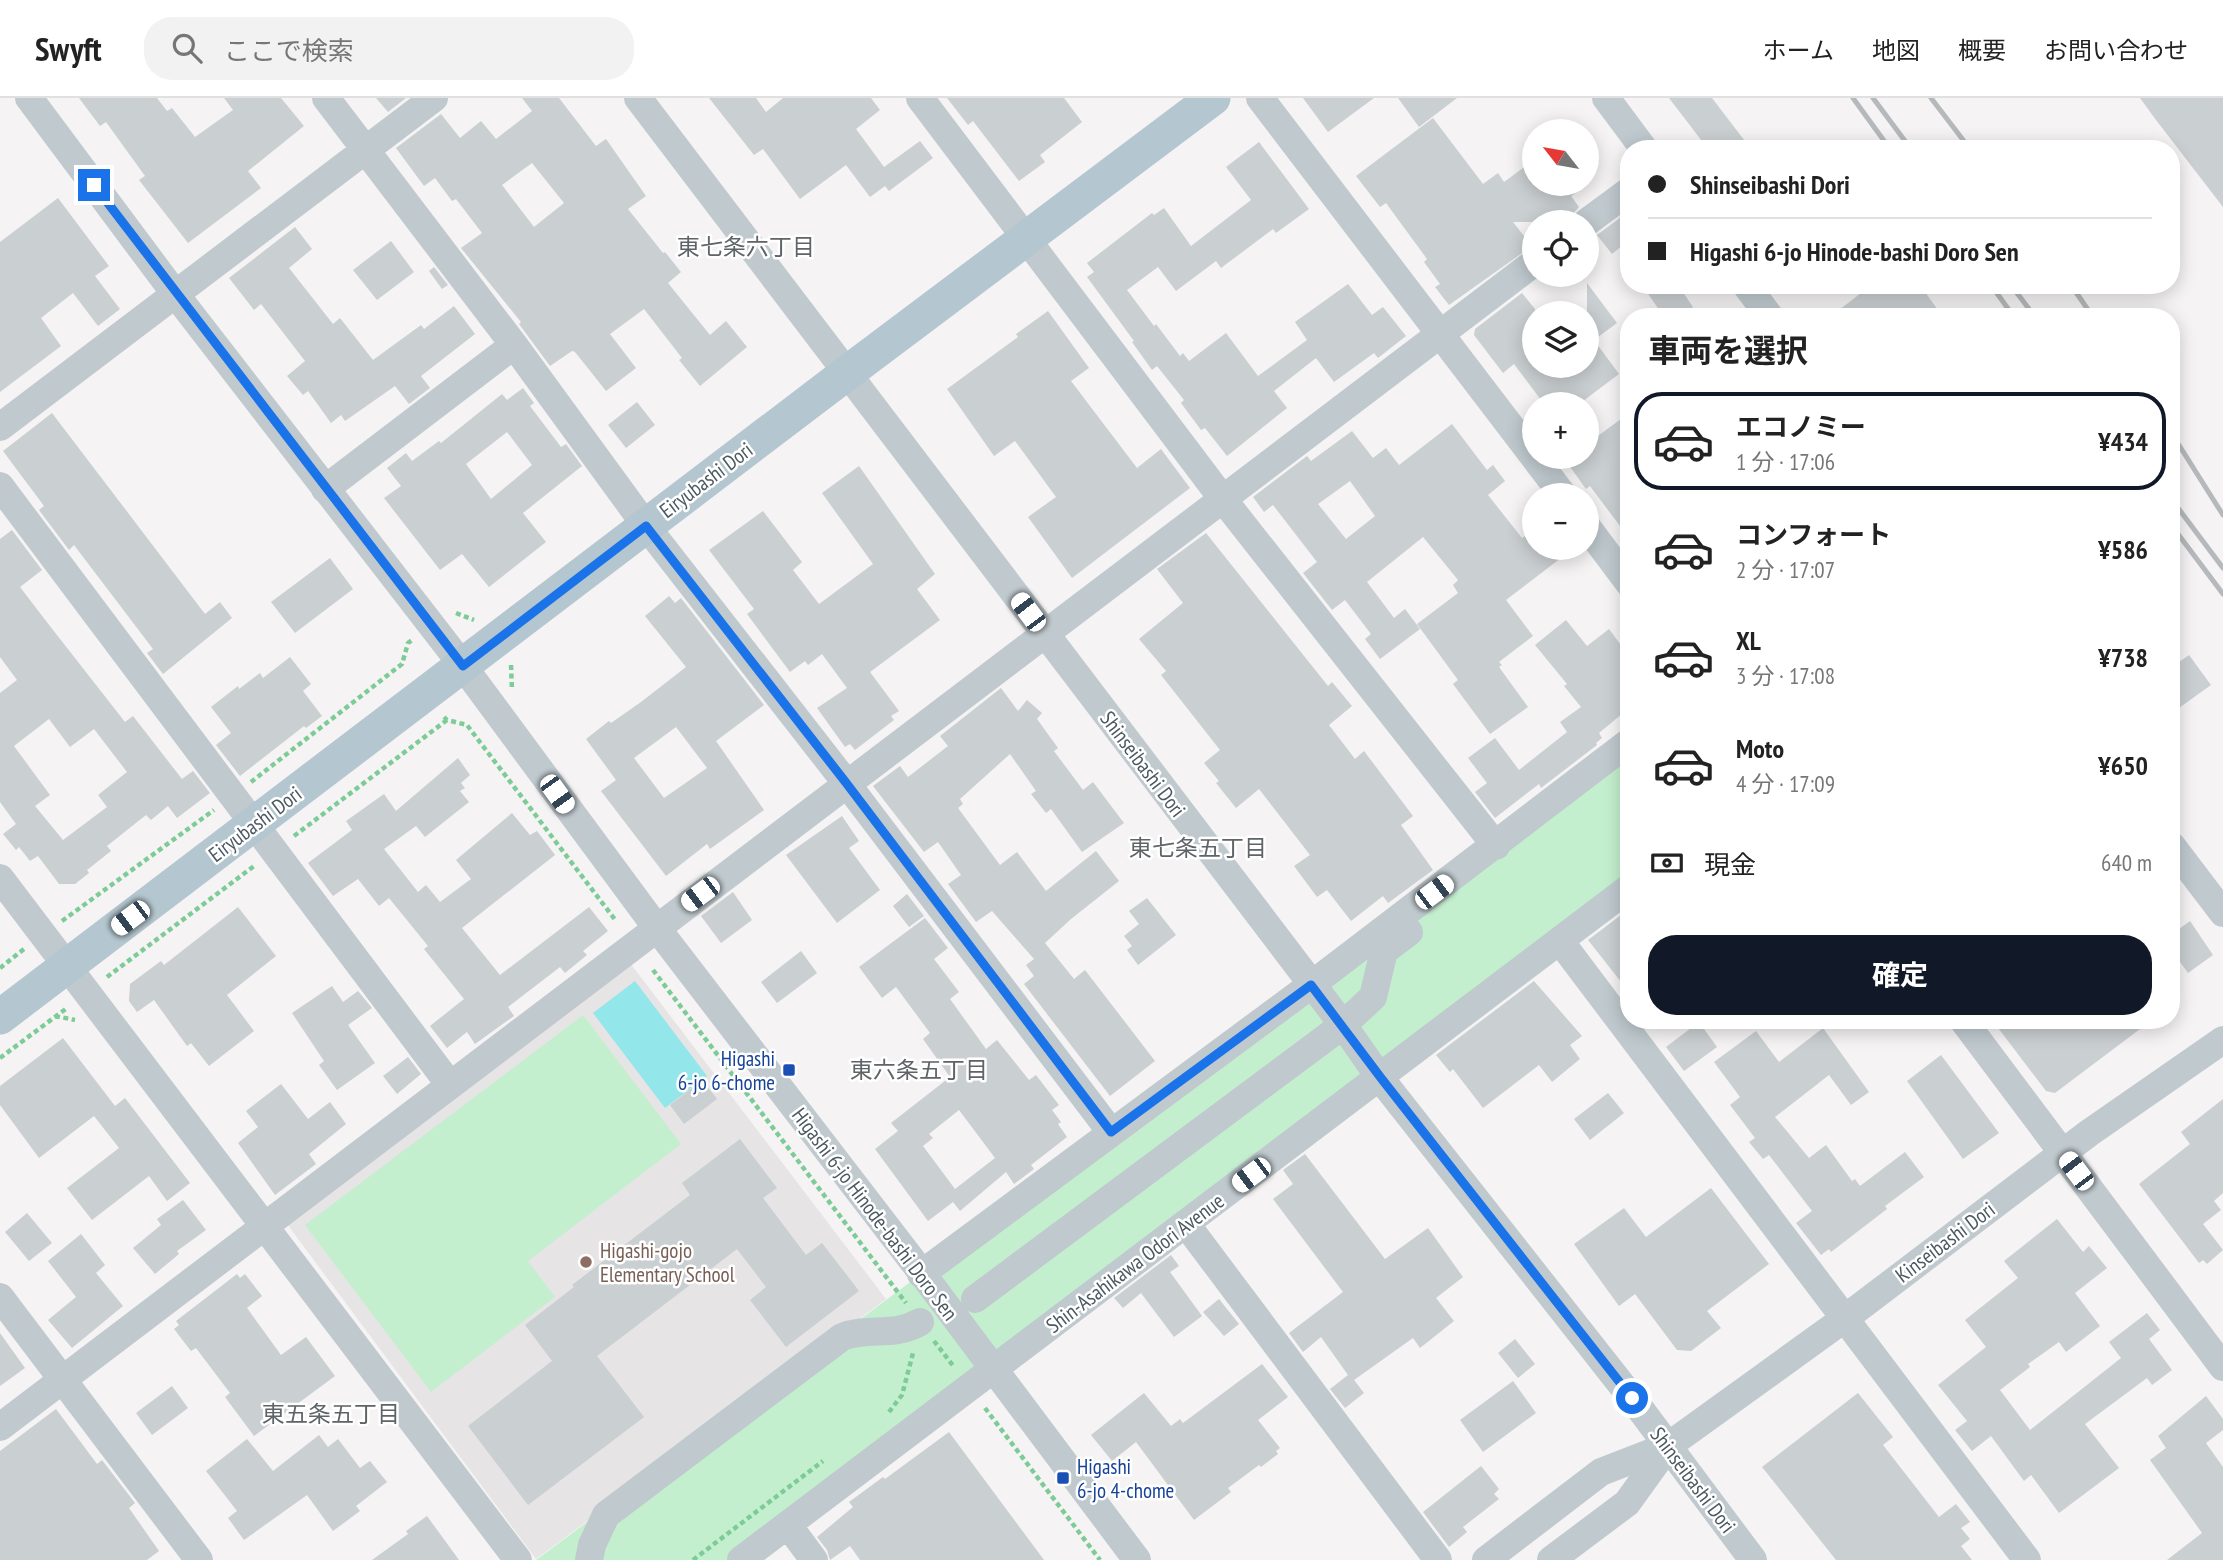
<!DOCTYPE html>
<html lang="ja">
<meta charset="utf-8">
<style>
body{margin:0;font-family:"PT Sans Narrow","Noto Sans JP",sans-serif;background:#f2f2f2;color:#222;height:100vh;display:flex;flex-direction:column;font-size:26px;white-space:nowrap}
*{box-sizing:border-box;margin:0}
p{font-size:23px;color:#767676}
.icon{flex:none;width:38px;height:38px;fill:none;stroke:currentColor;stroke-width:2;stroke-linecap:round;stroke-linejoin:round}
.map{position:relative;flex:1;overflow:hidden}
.details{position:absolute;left:1620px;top:210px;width:560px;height:721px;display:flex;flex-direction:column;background:#fff;border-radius:28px;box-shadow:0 4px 18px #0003}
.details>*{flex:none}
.banner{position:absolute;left:1620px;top:42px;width:560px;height:154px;border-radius:28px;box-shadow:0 4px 18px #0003;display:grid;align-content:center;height:154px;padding:0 28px;background:#fff}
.needle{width:46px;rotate:301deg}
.fabs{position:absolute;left:1522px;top:21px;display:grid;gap:14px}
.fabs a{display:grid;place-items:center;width:77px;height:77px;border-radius:50%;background:#fff;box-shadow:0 4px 18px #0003;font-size:35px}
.end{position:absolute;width:32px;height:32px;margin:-16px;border:9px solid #1a73e8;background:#fff;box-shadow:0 0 0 4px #fff}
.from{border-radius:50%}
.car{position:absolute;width:21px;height:42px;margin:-21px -10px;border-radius:9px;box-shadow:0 0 5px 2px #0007;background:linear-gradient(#fff 24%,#345 0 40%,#fff 0 76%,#345 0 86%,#fff 0)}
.banner b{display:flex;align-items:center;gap:24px;height:66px;font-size:26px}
.banner b+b{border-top:2px solid #e0e0e0}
.banner i{width:18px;height:18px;background:#222}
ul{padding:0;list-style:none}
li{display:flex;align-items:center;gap:21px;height:98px;margin:0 14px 10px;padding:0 14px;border:4px solid transparent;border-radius:28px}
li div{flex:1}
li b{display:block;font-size:26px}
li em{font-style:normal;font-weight:700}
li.active{border-color:#111827}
li>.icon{width:63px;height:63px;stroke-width:1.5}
h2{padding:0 28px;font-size:32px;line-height:84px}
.pay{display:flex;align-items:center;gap:18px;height:77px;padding:0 28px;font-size:26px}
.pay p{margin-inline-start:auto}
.button{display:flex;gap:14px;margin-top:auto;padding:14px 28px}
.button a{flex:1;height:80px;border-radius:28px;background:#111827;color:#fff;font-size:28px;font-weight:700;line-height:80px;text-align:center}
header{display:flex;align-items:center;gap:42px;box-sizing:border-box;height:98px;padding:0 35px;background:#fff;border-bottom:2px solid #e0e0e0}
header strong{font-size:33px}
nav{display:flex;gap:38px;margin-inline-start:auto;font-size:24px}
.search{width:490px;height:63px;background:#f2f2f2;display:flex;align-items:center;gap:18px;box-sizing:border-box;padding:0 24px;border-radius:28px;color:#767676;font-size:26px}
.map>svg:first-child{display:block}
</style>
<header>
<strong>Swyft</strong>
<div class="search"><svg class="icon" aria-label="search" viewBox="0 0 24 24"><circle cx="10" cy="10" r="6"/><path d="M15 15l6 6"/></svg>ここで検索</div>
<nav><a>ホーム</a><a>地図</a><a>概要</a><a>お問い合わせ</a></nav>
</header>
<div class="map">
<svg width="2223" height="1462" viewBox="0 0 2223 1462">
<rect width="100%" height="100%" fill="#f5f3f3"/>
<path fill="#e6e4e5" d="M630,865L886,1201L536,1461L287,1126Z"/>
<path fill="#c4efce" d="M1629,644V790L741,1462H536L944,1159Z
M583,917L681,1046L528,1163L555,1199L431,1294L305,1127Z"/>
<path fill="#93e6ea" d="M635,883L707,978L665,1010L593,915Z"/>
<path fill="#cacfd1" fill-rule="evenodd" d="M79,0H157L167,13L172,10L195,39L233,12L224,0H281L304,28L248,73L261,90L188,145L139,82L145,78L106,24L100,28Z
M376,0H406L388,14Z
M522,0H559L596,48L606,41L646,98L628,111L663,155L665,154L681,174L668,185L710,237L726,223L747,249L700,288L679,262L682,260L644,211L610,236L636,270L606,293L575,254L572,253L550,268L519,226L521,224L461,150L482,135L456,101L452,103L435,80L424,88L396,50L441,16L460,40L481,23L496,41L532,13ZM532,65L564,105L534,129L502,87Z
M709,0H756L766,14L783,0H871L880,12L856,31L884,69L920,43L933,60L889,93L885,88L870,99L846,67L800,101L763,51L754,57Z
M947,0H1064L1082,24L1040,57L1045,64L1019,83L973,23L968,27Z
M1303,0H1374L1328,34Z
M1398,0H1457L1419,29Z
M1669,0H1712L1751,51H1708Z
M2140,0H2223V109L2156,22Z
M1433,20L1483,86L1498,75L1504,84L1535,61V86H1588L1571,98L1579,109L1572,117L1571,124H1513L1532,148L1449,207L1435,189L1440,186L1424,164L1427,161L1386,105L1380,109L1356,78Z
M1259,44L1309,111L1276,135L1273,131L1221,170L1216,163L1176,193L1158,169L1127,192L1154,228L1156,226L1180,258L1183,255L1189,263L1226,235L1258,278L1307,242L1295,224L1348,186L1372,217L1383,209L1406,238L1378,260L1374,255L1334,284L1316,260L1274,293L1287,310L1227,358L1205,330L1201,332L1181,305L1184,302L1157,268L1152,272L1132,244L1134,243L1087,179L1094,174L1087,165L1152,115L1154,117L1164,110L1191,148L1251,102L1226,69Z
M58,100L109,168L95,178L120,211L98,228L73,195L41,220L61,248L0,294V144Z
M1629,113V142L1612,156L1597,137Z
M295,129L312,151L289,170L333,226L340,220L373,262L421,227L424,231L454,208L475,236L421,278L430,290L409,306L395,288L345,323L341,317L331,325L308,293L303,297L287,278L305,263L261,206L254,212L229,180Z
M391,143L414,174L377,202L353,172Z
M434,169L448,187L442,191L429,173Z
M1587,185L1617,225L1594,242L1619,276L1579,306H1544L1514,266L1503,275L1474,237L1475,231L1522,195L1535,211V268H1587Z
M1642,187H1678L1693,209L1680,219H1664Z
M1888,187H1920L1943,219H1830L1870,188L1876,196Z
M1048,213L1089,270L1071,283L1137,370L1161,351L1190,390L1072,480L1028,419L1056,399L1015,343L994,358L947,291L1018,239L1016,236Z
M523,290L534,305L530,308L561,349L566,346L582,368L523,415L546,444L489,489L462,456L440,472L384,400L401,388L387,370L406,355L412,363L439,343L441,345L502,296L507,302ZM507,334L532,367L491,401L466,366Z
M637,304L655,327L626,350L608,327Z
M52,315L205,516L220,504L232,520L163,576L147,555L153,551L74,447L69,452L39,412L44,408L3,353Z
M1629,315V440L1590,388L1586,391L1563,359H1587V346Z
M1452,326L1487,372L1493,367L1505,383L1488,397L1522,440L1535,431V450H1574L1506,502L1533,538L1499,564L1502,567L1499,569L1528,609L1490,636L1453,586L1458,582L1417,526L1458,495L1453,487L1458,482L1423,439L1367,484L1394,520L1405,511L1420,531L1380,561L1365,541L1371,536L1345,502L1332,512L1303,475L1317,464L1273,407L1264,414L1253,399L1307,358L1311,363L1352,333L1373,360L1386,350L1399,367ZM1350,383L1375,418L1346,441L1318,406Z
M859,368L935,476L917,491L940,522L870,574L899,613L891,618L894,622L855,652L850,646L845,649L817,610L847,590L822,556L808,567L805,563L790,574L747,516L754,511L709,452L763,413L802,464L793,472L819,506L873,466L822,395Z
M12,432L42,472L20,489L46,523L125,624L133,618L182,681L193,673L210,695L177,720L168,708L151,722L146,717L107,748L111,753L87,772L89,775L75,786H59L38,758L30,763L19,749L16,752L3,736L16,726L0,704V595L17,582L0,559V441ZM49,621L70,649L94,631L127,674L98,697L107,709L63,742L35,708L50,697L14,648Z
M1206,435L1328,588L1332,584L1352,608L1329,627L1355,661L1364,653L1413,718L1401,727L1433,772L1388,805L1383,798L1351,823L1327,792L1317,799L1294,768L1310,757L1259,691L1236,710L1216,685L1219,683L1204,665L1220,652L1161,577L1166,573L1139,541L1183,505L1157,471Z
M330,460L353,491L295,535L271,504Z
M669,498L675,505L681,500L764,607L716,643L764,712L710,751L707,746L666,778L601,693L616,682L586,641L609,623L611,625L641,604L686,569L645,518ZM676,629L707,670L664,700L634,660Z
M1566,522L1587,548L1609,531L1629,558V610L1599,635L1602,640L1596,645L1597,647L1541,690L1539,686L1495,720L1475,694L1487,685L1468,660L1495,640L1519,672L1567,634L1560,624L1581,609L1564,588L1567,586L1535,547Z
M2189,557L2211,587L2172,615V569Z
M290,559L311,586L303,593L322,618L306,630L304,628L240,678L216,647L231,635L211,609L238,588L239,591L260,575L263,580Z
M1001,590L1018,613L1027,602L1042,615L1037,621L1058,650L1054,653L1083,692L1093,684L1124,725L1082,754L1051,711L1046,715L1031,696L1036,693L1010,656L960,701L963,706L958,710L1000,767L1017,754L1046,793L1096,753L1119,783L1071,821L1045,845L1074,881L1085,872L1155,963L1110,998L1024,886L1034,878L1026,867L1034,861L992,813L976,824L948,786L961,777L938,744L924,754L873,688L900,668L908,679L948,648L940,638Z
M458,660L470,677L461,685L465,690L460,693L469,704L425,739L416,728L384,751L418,794L426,787L440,804L471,781L456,762L512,715L530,737L537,733L555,757L462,830L500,877L589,809L608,833L583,853L587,857L565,875L560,869L508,909L514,918L475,946L467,934L447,950L430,928L464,901L424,851L428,848L389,800L379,808L358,781L333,798L308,765L352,732L346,723L384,696L396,713Z
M842,718L859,743L849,750L880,792L837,825L786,757Z
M733,794L752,822L721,845L701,818Z
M907,796L924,818L909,829L893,808Z
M1147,800L1176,837L1138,867L1127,852L1132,848L1124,838L1139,826L1129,813Z
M238,809L276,858L227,897L254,933L209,968L191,945L187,948L154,902L137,914L129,903L130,886L161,863L164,867Z
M1629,811V894L1588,842Z
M925,820L948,850L934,861L959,894L950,901L986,951L997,942L1029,982L1036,977L1059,1007L1052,1012L1061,1024L1058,1026L1067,1039L1031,1067L1034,1071L1014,1086L1006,1074L960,1113L953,1104L928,1123L875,1051L898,1033L891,1025L950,979L923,941L930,935L896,889L882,900L859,869ZM959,1012L995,1060L955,1091L923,1048L933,1040L929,1036Z
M2190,823L2213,857L2188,875L2172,853V836Z
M801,853L817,875L777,905L761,884Z
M1534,883L1582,938L1570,947L1580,961L1552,984L1539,967L1483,1010L1453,971L1450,974L1436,957Z
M332,888L343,904L358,893L372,910L348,927L375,965L337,992L319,967L324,963L292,915Z
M1992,922H2152L2055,995L2046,993Z
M1699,924L1717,949L1684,973L1666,949Z
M1823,930L1869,994L1851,1007L1829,977L1775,1019L1809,1060L1826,1047L1852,1083L1855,1081L1860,1088L1905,1054L1924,1079L1885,1108L1887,1111L1831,1154L1829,1151L1821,1157L1796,1125L1812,1113L1769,1057L1763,1061L1749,1044L1755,1040L1730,1007L1740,999L1714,964L1756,933L1779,964Z
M63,940L115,1008L125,1000L190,1085L167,1103L149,1078L92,1122L67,1090L119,1050L94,1018L39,1060L0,1007V988Z
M1941,957L1999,1035L1963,1061L1907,983Z
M408,959L421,976L397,996L383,978Z
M702,982L717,1001L684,1026L670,1007Z
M281,986L308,1021L330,1004L346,1026L309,1056L316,1066L275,1097L238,1045L258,1029L246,1013Z
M1608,995L1624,1015L1590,1042L1574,1021Z
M2223,1001V1095L2214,1103L2221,1112L2203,1126L2223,1152L2207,1166L2203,1162L2199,1165L2139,1086L2190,1046L2181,1034Z
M740,1041L777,1090L763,1100L806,1157L822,1145L859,1193L786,1249L750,1202L766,1189L737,1151L597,1258L644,1319L528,1407L468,1328L552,1263L525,1227L574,1189L572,1187L690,1097L682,1085Z
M1305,1056L1385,1161L1428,1130L1463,1179L1436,1200L1454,1223L1420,1250L1413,1240L1354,1282L1364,1295L1345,1310L1330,1291L1348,1277L1321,1239L1303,1254L1289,1235L1343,1194L1273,1101L1293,1086L1283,1072Z
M1711,1090L1769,1166L1707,1213L1721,1230L1691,1253L1677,1252L1635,1196L1619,1208L1574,1146L1624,1110L1646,1139Z
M183,1102L206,1132L177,1153L179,1156L155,1176L133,1150L161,1127L157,1121Z
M27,1115L52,1145L29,1163L5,1134Z
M2057,1121L2083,1154L2089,1148L2107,1170L2075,1195L2100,1228L2066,1254L2059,1244L2028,1266L2030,1269L2000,1292L2030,1332L2121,1260L2109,1244L2147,1215L2160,1232L2149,1241L2172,1272L2152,1287L2147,1280L2085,1326L2119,1370L2059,1415L2031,1377L2024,1383L1991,1338L1972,1353L1955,1332L1967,1323L1938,1287L1986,1249L1965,1222L2018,1180L2004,1163Z
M81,1136L105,1167L96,1175L123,1208L72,1250L48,1222L76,1199L48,1163Z
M1171,1157L1179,1168L1170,1174L1202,1218L1174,1239L1141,1195L1123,1210L1114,1200Z
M237,1176L240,1180L245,1176L262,1198L247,1210L281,1257L306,1239L335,1278L254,1338L225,1299L230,1295L196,1250L191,1253L174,1231L179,1227L176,1223Z
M1219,1201L1239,1226L1224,1238L1203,1214Z
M0,1235L25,1270L0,1288Z
M1515,1241L1535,1266L1518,1280L1498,1255Z
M1262,1266L1288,1299L1258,1322L1280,1350L1276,1353L1278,1356L1261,1369L1259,1367L1228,1390L1231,1394L1194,1422L1136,1344L1112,1363L1091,1337L1144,1295L1171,1328L1180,1321L1183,1325Z
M1513,1283L1536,1315L1483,1354L1460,1322Z
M172,1288L188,1310L152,1337L136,1315Z
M1858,1295L1893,1339L1883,1347L1939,1419L1956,1406L1970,1424L1961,1430L1970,1441L1961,1448L1972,1462H1836L1762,1369Z
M2206,1298L2223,1321V1332L2206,1345L2223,1369V1462H2167L2202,1435L2150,1362L2166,1350L2158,1338Z
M56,1311L97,1366L102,1362L135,1405L129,1410L159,1453L147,1462H0V1353Z
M949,1334L1044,1462H860L850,1448L830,1462L827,1452L817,1439L853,1409L849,1404L883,1379L885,1381Z
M319,1337L328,1349L338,1341L360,1370L370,1363L387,1384L356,1408L360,1413L333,1433L307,1397L244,1442L228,1420L237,1413L206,1373L247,1341L273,1373Z
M1481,1368L1499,1391L1494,1396L1499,1401L1463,1429L1467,1434L1449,1449L1423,1414Z
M427,1418L459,1462H372L408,1436L406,1433Z"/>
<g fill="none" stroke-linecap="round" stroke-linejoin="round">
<path stroke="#7dcc98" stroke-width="4.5" stroke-dasharray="5 3.5" stroke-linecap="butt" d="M456,515L474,522
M511,567L512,592
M444,619L447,622L467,627L616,823
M251,684L402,566L408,545L412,542
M294,738L447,622
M62,823L214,712
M0,870L24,851
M653,872L906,1205
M107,879L254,768
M55,918L75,922
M0,960L67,910
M934,1243L954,1269
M985,1310L1100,1462
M889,1314L902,1297L913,1255
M693,1462L823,1363"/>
<path stroke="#bfc9ce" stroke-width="28" d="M29,0L176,197L463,568L656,829L915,1166L1137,1462
M326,0L514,247L646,428L847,686L1111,1034
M638,0L1343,927L1380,980L1632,1300L1753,1462
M920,0L1222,400L1496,748
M1260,0L1563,397
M1606,0L1644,51
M1587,124L1629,93
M1746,187L1770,219
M0,329L434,0
M0,388L450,987
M325,391L514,247
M1587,429L1629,485
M2172,748L2223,815
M0,780L518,1462
M1560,843L2027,1462
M1963,922L2223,1269
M1186,1126L1438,1462
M921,1176L1311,887L1629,644
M0,1199L199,1462
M975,1201L1343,927L1373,899L1384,853L1409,834
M0,1329L1535,164
M788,1427L814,1462
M589,1462L592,1447L606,1417L842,1239C871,1228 892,1240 920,1224
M741,1462L1629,790
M1486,1462L1601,1374L1668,1348L1844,1221L2089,1035L2223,942
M1551,1462L1627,1405L1668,1348"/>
<path stroke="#b4c6cf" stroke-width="35" d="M0,919L847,275L1213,0"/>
<path stroke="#b5b9bc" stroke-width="5" d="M1853,0L1890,51
M1873,0L1911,51
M1931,0L1970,51
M1991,187L2014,219
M2011,187L2035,219
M2071,187L2093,219
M2172,336L2223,417
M2172,402L2223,470
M2172,428L2223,496"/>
</g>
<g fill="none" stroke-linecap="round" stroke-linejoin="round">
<path stroke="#1a73e8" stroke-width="9" d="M94,87L463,568L646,428L847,686L1111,1034L1311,887L1381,980L1632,1300"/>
</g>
<g fill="#1a4fb4" stroke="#fff" stroke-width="2.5">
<rect x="782" y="965" width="14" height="14" rx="3.5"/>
<rect x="1056" y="1373" width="14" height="14" rx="3.5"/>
</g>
<circle fill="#8d6e63" stroke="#fff" stroke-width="2.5" cx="586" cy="1164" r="7"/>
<g text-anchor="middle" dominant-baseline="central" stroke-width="5" stroke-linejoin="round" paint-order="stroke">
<g font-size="21" fill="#4b5960" stroke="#fff">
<text transform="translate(706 382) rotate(-37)">Eiryubashi Dori</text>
<text transform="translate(1143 666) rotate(53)">Shinseibashi Dori</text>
<text transform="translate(255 726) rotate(-37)">Eiryubashi Dori</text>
<text transform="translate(875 1116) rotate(53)">Higashi 6-jo Hinode-bashi Doro Sen</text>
<text transform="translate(1945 1144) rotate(-37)">Kinseibashi Dori</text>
<text transform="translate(1135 1165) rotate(-37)">Shin-Asahikawa Odori Avenue</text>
<text transform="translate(1693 1382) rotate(53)">Shinseibashi Dori</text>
</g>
<g font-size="21" fill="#164399" stroke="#fff" text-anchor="end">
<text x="775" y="960">Higashi<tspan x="775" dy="24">6-jo 6-chome</tspan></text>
<text x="1077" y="1368" text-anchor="start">Higashi<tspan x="1077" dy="24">6-jo 4-chome</tspan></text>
</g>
<g font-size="21" fill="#785e54" stroke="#fff" text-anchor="start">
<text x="600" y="1152">Higashi-gojo<tspan x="600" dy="24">Elementary School</tspan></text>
</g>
<g font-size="23" fill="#5f6467" stroke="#fff">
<text x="746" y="148">東七条六丁目</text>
<text x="1198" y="749">東七条五丁目</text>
<text x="919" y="971">東六条五丁目</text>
<text x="331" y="1315">東五条五丁目</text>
</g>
</g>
</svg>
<div class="fabs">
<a><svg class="needle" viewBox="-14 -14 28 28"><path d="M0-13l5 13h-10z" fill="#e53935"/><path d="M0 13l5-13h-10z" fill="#767676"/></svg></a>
<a><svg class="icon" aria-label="locate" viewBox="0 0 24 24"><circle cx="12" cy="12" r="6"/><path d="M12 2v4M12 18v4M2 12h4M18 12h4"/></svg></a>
<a><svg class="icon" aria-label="layers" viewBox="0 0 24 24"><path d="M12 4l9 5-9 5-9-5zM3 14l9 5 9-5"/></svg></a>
<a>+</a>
<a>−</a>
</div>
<i class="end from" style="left:1632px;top:1300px"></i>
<i class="end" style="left:94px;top:87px"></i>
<i class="car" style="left:1028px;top:514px;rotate:323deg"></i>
<i class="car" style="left:557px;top:696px;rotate:144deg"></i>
<i class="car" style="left:1434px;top:794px;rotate:53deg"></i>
<i class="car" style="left:700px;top:796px;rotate:233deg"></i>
<i class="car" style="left:130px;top:820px;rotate:233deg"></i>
<i class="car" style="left:2076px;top:1073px;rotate:323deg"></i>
<i class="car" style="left:1251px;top:1077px;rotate:233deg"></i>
<div class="banner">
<b><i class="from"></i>Shinseibashi Dori</b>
<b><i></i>Higashi 6-jo Hinode-bashi Doro Sen</b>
</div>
<section class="details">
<h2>車両を選択</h2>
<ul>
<li class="active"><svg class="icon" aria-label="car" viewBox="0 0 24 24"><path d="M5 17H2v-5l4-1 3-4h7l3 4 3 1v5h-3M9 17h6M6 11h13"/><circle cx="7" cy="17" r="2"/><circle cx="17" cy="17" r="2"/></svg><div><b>エコノミー</b><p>1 分 · 17:06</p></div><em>¥434</em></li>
<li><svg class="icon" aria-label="car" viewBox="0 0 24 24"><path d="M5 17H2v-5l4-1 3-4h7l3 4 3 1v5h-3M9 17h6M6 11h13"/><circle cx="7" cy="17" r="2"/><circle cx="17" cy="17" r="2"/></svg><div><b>コンフォート</b><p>2 分 · 17:07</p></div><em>¥586</em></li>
<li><svg class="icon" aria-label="car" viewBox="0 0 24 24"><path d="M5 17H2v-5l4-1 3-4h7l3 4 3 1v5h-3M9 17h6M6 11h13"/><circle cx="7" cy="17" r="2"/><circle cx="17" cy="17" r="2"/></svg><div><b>XL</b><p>3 分 · 17:08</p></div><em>¥738</em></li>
<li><svg class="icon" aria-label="car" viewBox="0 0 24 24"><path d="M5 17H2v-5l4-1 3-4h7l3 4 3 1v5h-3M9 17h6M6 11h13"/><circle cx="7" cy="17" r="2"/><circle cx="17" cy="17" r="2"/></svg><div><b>Moto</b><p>4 分 · 17:09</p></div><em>¥650</em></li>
</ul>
<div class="pay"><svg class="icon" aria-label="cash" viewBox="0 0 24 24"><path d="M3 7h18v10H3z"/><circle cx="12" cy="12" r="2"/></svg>現金<p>640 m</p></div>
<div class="button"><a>確定</a></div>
</section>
</div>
